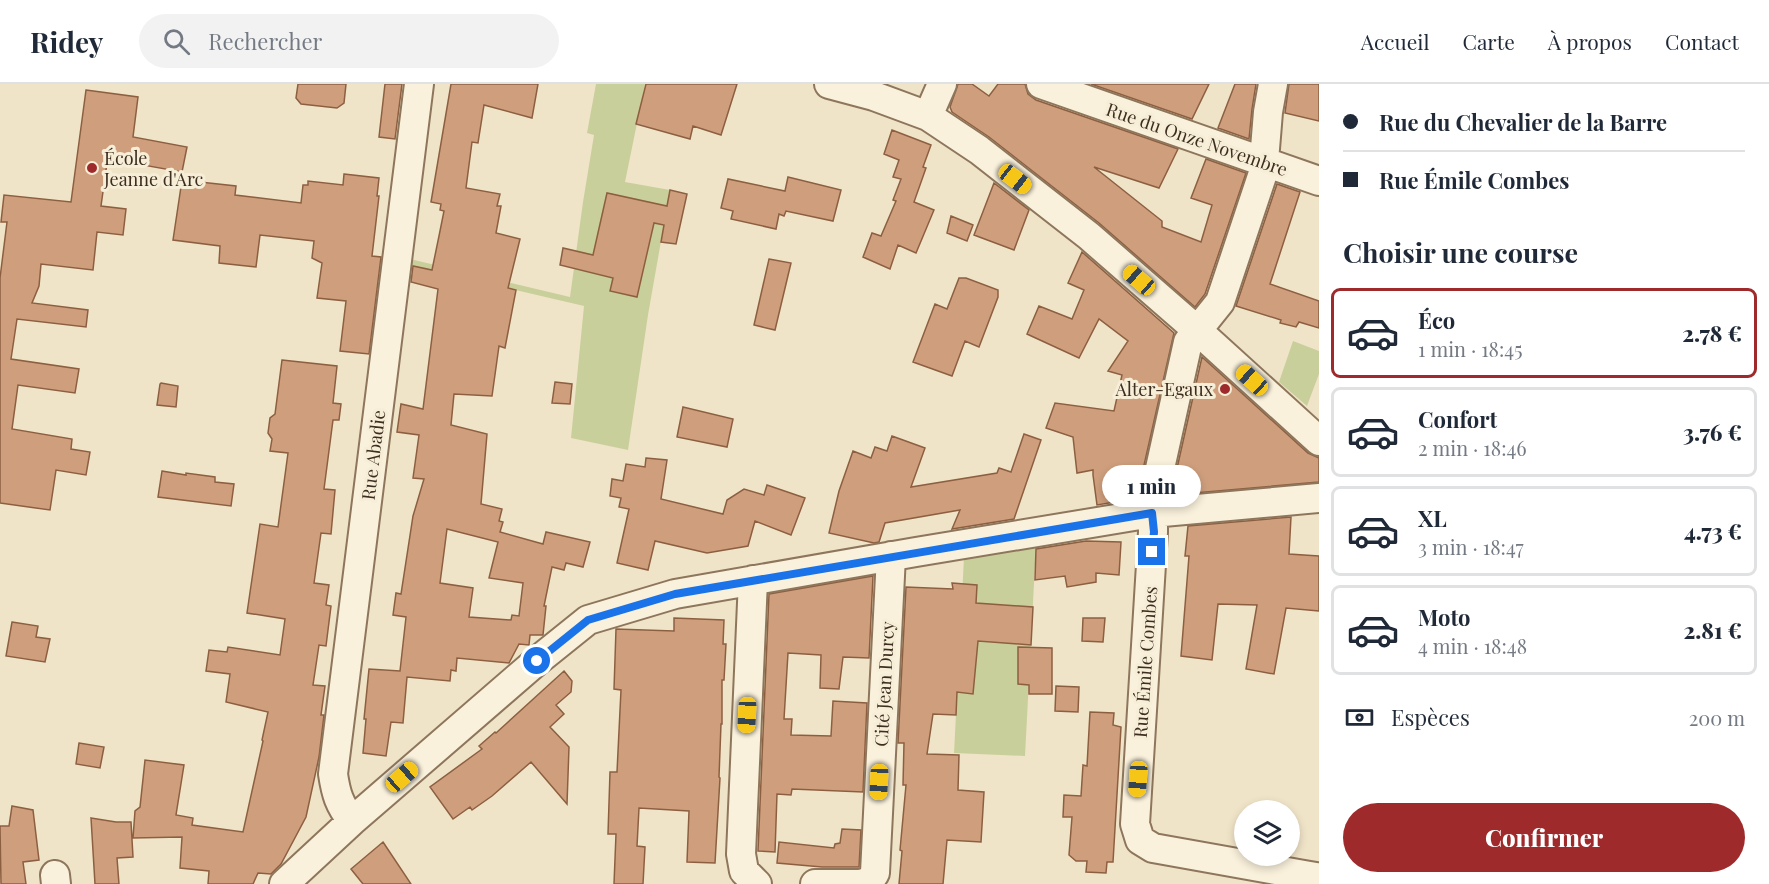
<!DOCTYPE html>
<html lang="fr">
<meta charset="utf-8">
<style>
body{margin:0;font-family:"Playfair Display",serif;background:#f2f2f3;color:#1f2937;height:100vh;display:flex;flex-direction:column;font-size:22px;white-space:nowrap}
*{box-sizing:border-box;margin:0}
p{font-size:20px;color:#747a83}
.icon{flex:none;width:33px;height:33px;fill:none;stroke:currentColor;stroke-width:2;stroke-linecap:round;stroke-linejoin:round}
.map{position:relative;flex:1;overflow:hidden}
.drawer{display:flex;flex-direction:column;background:#fff;width:450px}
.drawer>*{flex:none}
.hud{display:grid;align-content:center;height:132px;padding:0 24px;background:#fff}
.fabs{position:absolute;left:1234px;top:716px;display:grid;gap:12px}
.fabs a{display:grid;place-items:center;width:66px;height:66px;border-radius:50%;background:#fff;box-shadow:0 3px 9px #0003;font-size:30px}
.end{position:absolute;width:27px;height:27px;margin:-14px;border:8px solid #1a73e8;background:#fff;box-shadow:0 0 0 3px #fff}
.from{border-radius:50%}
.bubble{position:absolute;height:42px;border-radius:21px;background:#fff;box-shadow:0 3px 9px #0003;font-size:20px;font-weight:800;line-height:42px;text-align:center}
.car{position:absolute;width:18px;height:36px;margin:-18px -9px;border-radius:8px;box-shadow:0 0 4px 2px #0007;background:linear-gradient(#f5c518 24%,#345 0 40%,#f5c518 0 76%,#345 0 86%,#f5c518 0)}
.hud b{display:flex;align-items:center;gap:21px;height:57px;font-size:22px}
.hud b+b{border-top:2px solid #e0e1e3}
.hud i{width:15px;height:15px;background:#1f2937}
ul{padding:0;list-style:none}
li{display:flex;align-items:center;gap:18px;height:90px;margin:0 12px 9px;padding:0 12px;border:3px solid #e0e1e3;border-radius:9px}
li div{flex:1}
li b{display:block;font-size:22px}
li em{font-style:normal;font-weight:800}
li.selected{border-color:#9e2a2b}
li>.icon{width:54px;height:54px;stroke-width:1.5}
h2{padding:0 24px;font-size:27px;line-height:72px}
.pay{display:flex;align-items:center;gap:15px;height:66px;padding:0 24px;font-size:22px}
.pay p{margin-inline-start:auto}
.button{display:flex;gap:12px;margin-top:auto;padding:12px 24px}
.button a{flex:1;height:69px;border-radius:36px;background:#9e2a2b;color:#fff;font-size:24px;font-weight:800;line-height:69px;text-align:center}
header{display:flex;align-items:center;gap:36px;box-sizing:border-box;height:84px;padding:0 30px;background:#fff;border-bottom:2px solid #e0e1e3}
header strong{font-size:28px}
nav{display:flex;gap:33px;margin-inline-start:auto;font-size:21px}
.search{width:420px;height:54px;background:#f2f2f3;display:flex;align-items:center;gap:15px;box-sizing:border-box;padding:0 21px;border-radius:33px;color:#747a83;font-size:22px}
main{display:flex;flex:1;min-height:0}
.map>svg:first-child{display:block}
</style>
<header>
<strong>Ridey</strong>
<div class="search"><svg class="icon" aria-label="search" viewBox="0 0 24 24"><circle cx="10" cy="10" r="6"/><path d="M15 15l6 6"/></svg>Rechercher</div>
<nav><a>Accueil</a><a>Carte</a><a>À propos</a><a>Contact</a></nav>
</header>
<main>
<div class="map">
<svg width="1319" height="800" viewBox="0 0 1319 800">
<rect width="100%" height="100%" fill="#f0e4c8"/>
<path fill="#c9cf9b" d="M596,0H645L625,98L670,106L648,231L628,366L571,354L584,222L409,181L410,175L570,213L583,118L594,51L587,49Z
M1293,257L1319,267V290L1307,322L1279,298Z
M1036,461L1025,672L954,669L964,473Z"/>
<path fill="#cf9f7d" stroke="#8d5f41" stroke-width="1.5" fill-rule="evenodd" d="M298,0H346L344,19L337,24L301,20L296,14Z
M385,0H402L395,55L379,53Z
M451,0H538L532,34L484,21L478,59L472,58L466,104L500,110L497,122H501L496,149L520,155L508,204L516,206L505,264L499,262L492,312L454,310L451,341L487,350L481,420L502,425L499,437L503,438L500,448L543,460L546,448L590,458L583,483L566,479L564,486L552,483L544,522H546L543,551H530L529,561L519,560L509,579L457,574L456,587L451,586L450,597L407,593L403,639L391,638L386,672L363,669L366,635H364L369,585L400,587L406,533L393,531L396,509L401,510L413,432L424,395L413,394L419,351L397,348L401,320L423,325L438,205L411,198L413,182L432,186L439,152L444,127L440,126L441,120L431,118ZM447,445L498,458L489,494L523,499L519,532L512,531L511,536L469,533L473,504L440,499Z
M646,0H737L721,51L693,42L690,55L636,40Z
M958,0H972L989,12L998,0H1025L1028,10L1036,16L1178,65L1159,104L1094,83L1162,137V143L1201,158L1212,121L1191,114L1206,75L1246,89L1205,210L1195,223L1099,139L989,53L952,28L950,23Z
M1091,0H1209L1192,35Z
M1235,0H1256L1252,25L1249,55L1218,44Z
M1289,0H1319V37L1285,29Z
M86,6L138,13L133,53L187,63L182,88L121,77L120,81L107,79L101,122L126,125L123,151L97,148L93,186L41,180L39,202L32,219L88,226L86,243L17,235L11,275L79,285L75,309L18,301L12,345L72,355L71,365L90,368L86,391L56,386L50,426L0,419V194L7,138H1L4,111L71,118Z
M892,46L931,61L923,83L926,84L914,118L934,126L916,169L898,161L890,185L863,173L872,149L881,152L896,117L893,116L901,95L893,93L899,76L884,70Z
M344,90L379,94L377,112H379L372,172L381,173L369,270L340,267L346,217L317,214L322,179L312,174L314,157L260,151L256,183L219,179L220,162L173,156L182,96L236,102L235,111L301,119L303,101H308V97L343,101Z
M788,93L841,106L833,137L786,127L784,132L779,130L776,145L731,135L733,127L721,124L728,95L785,107Z
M994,99L1029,126L1014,166L974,151Z
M1277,100L1300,108L1270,200L1319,217V244L1299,238L1296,243L1280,239L1281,236L1236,222Z
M670,106L687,110L676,160L661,158L664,141L654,139L637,213L610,207L613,194L560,181L563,164L593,171L607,109L667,122Z
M951,132L973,141L967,157L947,149Z
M1082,168L1174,249L1137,412L1133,415L1097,421L1093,391V386L1077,389L1073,353L1046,344L1055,319L1114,327L1122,291L1108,287L1128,257L1099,235L1079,274L1027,250L1039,222L1072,235L1084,206L1068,199Z
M769,175L791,179L775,246L754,241Z
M959,194H966L998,206V213L979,263L965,257L952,292L913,278L935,220L947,225Z
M1202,273L1308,369L1319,374V398L1171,411Z
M282,276L337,282L333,319L341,320L339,336H333L324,405L335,406L331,450L321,449L314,499L329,501L326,521L331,522L326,562L319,561L313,601L325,602L321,631H324L319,673L306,733L281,780L271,790L258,789L253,800H208L209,787L180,784L182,753L133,754L135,727L140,723L145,676L184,681L176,731L193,734L192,741L243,748L263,657L262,656L268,628L226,618L230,590L206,587L209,566L227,568L228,563L280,571L285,535L247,529L260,440L278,443L288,369L270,367L272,355L268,349L270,334L275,330Z
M555,298L572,300L570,320L552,319Z
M161,299L178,302L176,323L157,321L160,300Z
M683,323L733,335L727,363L677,353Z
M1024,350L1041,356L1014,435L952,445L960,426L885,439L879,458L874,459L829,449L839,407L853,367L871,374L875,363L887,367L892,352L925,364L911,403L997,389L999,384L1011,388Z
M646,374L667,376L661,415L723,430L727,416L744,405L764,411L767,401L805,414L791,451L755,437L748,462L707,469L655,457L648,486L617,479L629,425L619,423L621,414L610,412L612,395L623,397L626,380L645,383Z
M162,387L186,391V389L215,393V398L234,400L231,422L158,413Z
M1291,433L1289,470L1319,472V527L1286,524L1274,590L1246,585L1257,521L1218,520L1212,576L1181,572L1189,472H1185L1188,442Z
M1086,457L1121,458L1119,491L1096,489V498L1067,503L1065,492L1035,496L1036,465Z
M873,492L869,574L843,573L839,605L820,604L821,571L788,569L784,635H792L791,651L831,652L833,617L867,619L863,708L792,705L791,711L777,710L775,768L758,767L769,510Z
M952,499L977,501L976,519L1033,523L1031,561L978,557L973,610L957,608L956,631L933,630L927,670L959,671L958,706L984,708L981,758L947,756L943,800H899L902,767L900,766L906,701H903L904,659H898L906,503L953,505Z
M674,534L724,536L723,560H726L724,596H722V640H721L719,693L720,694L715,779L687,778L689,727L639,724L637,762L645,763L643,800H614L616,750H608L610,688H617L621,606L614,605L616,545L674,547Z
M1083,534H1105L1103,558L1082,557Z
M12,538L38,542L36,553L50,555L45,578L6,572Z
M1018,563L1052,564V610H1029V601L1018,600Z
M564,587L572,597L571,608L556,621L564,630L550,643L569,663L567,720L531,678L492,712L472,726L470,723L453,735L430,703L482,665L479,662L495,648L496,649Z
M1056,602L1079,603L1078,628L1055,627Z
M1090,628L1114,629L1113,641L1121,643L1113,778H1107L1106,789L1086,788L1087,777H1076L1069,771L1072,733H1063L1064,711L1081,712L1083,681L1087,682Z
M79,659L104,663L100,684L76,680Z
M12,722L33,726L39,776L23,778L26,800H1L0,742H9Z
M91,734L116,738H131L133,773L117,774L119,800H95Z
M842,745L861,746L859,783H822L777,779L779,758L834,764L835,760L840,759Z
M383,758L411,800H363L351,785Z"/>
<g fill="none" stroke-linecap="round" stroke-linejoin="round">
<g stroke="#8d765c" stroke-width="32">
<path id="minor" d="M829,0L874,12L928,32L979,66L1089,152L1198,247L1319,357
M1041,0L1319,97
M1273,0L1268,28L1263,89L1220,218L1188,258L1153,416V448L1135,740L1140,756L1153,764L1304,791L1316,793L1319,797
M928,32L942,0
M753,496L741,770L744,787L757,800
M352,737C339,720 336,710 333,690L419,0
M55,791L56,800
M284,800L352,737L537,577L588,536L675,510L916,468L1152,429L1319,414
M815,800H860L869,798L875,789L891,472"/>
</g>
<use href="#minor" stroke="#faf1dc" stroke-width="28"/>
</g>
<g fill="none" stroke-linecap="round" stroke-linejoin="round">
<path stroke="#1a73e8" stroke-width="8" d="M537,577L588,536L675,510L1152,429L1154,448L1152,468"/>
</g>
<g fill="#9e2a2b" stroke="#f7eed8" stroke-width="2">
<circle cx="92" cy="84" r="6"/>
<circle cx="1225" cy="305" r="6"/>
</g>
<g text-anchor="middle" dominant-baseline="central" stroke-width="6" stroke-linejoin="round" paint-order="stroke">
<g font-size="18" fill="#3d2e20" stroke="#f7eed8">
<text transform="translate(1197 55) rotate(19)">Rue du Onze Novembre</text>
<text transform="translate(373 371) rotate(-83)">Rue Abadie</text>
<text transform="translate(1145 578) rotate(-86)">Rue Émile Combes</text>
<text transform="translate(884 600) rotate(-87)">Cité Jean Durcy</text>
</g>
<g font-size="18" fill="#3d2e20" stroke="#f7eed8" text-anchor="start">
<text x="104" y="74">École<tspan x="104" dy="21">Jeanne d'Arc</tspan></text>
<text x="1213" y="305" text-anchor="end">Alter-Egaux</text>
</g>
</g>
</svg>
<div class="fabs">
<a><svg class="icon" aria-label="layers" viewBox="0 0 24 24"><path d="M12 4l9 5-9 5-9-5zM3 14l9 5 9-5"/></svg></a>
</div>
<i class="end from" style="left:537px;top:577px"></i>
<i class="end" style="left:1152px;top:468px"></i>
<div class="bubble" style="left:1102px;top:381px;width:99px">1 min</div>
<i class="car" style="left:1015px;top:95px;rotate:128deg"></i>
<i class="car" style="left:1139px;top:196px;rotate:311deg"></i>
<i class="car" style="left:1252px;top:296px;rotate:312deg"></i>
<i class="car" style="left:747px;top:631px;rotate:183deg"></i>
<i class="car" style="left:402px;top:693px;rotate:49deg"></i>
<i class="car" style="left:1138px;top:695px;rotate:184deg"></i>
<i class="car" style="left:879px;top:698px;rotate:183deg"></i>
</div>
<section class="drawer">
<div class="hud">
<b><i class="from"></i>Rue du Chevalier de la Barre</b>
<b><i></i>Rue Émile Combes</b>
</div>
<h2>Choisir une course</h2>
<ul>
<li class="selected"><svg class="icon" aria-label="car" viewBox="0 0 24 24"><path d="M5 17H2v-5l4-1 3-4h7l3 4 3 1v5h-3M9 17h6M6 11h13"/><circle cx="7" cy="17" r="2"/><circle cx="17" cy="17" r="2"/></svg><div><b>Éco</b><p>1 min · 18:45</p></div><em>2.78 €</em></li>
<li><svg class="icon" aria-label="car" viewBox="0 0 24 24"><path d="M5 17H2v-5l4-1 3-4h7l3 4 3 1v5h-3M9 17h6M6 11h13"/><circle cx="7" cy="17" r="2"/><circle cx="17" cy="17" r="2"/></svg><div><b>Confort</b><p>2 min · 18:46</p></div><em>3.76 €</em></li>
<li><svg class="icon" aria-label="car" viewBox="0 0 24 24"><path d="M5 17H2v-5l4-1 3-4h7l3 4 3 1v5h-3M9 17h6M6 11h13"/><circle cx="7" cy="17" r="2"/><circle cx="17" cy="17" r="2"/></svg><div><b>XL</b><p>3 min · 18:47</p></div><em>4.73 €</em></li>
<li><svg class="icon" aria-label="car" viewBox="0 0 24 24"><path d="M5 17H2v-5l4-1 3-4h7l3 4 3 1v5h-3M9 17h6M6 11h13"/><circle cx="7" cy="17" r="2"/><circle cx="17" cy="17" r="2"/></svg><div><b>Moto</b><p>4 min · 18:48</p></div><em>2.81 €</em></li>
</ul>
<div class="pay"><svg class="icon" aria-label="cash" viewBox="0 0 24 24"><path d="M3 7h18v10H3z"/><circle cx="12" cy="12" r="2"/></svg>Espèces<p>200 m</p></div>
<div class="button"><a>Confirmer</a></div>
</section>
</main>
